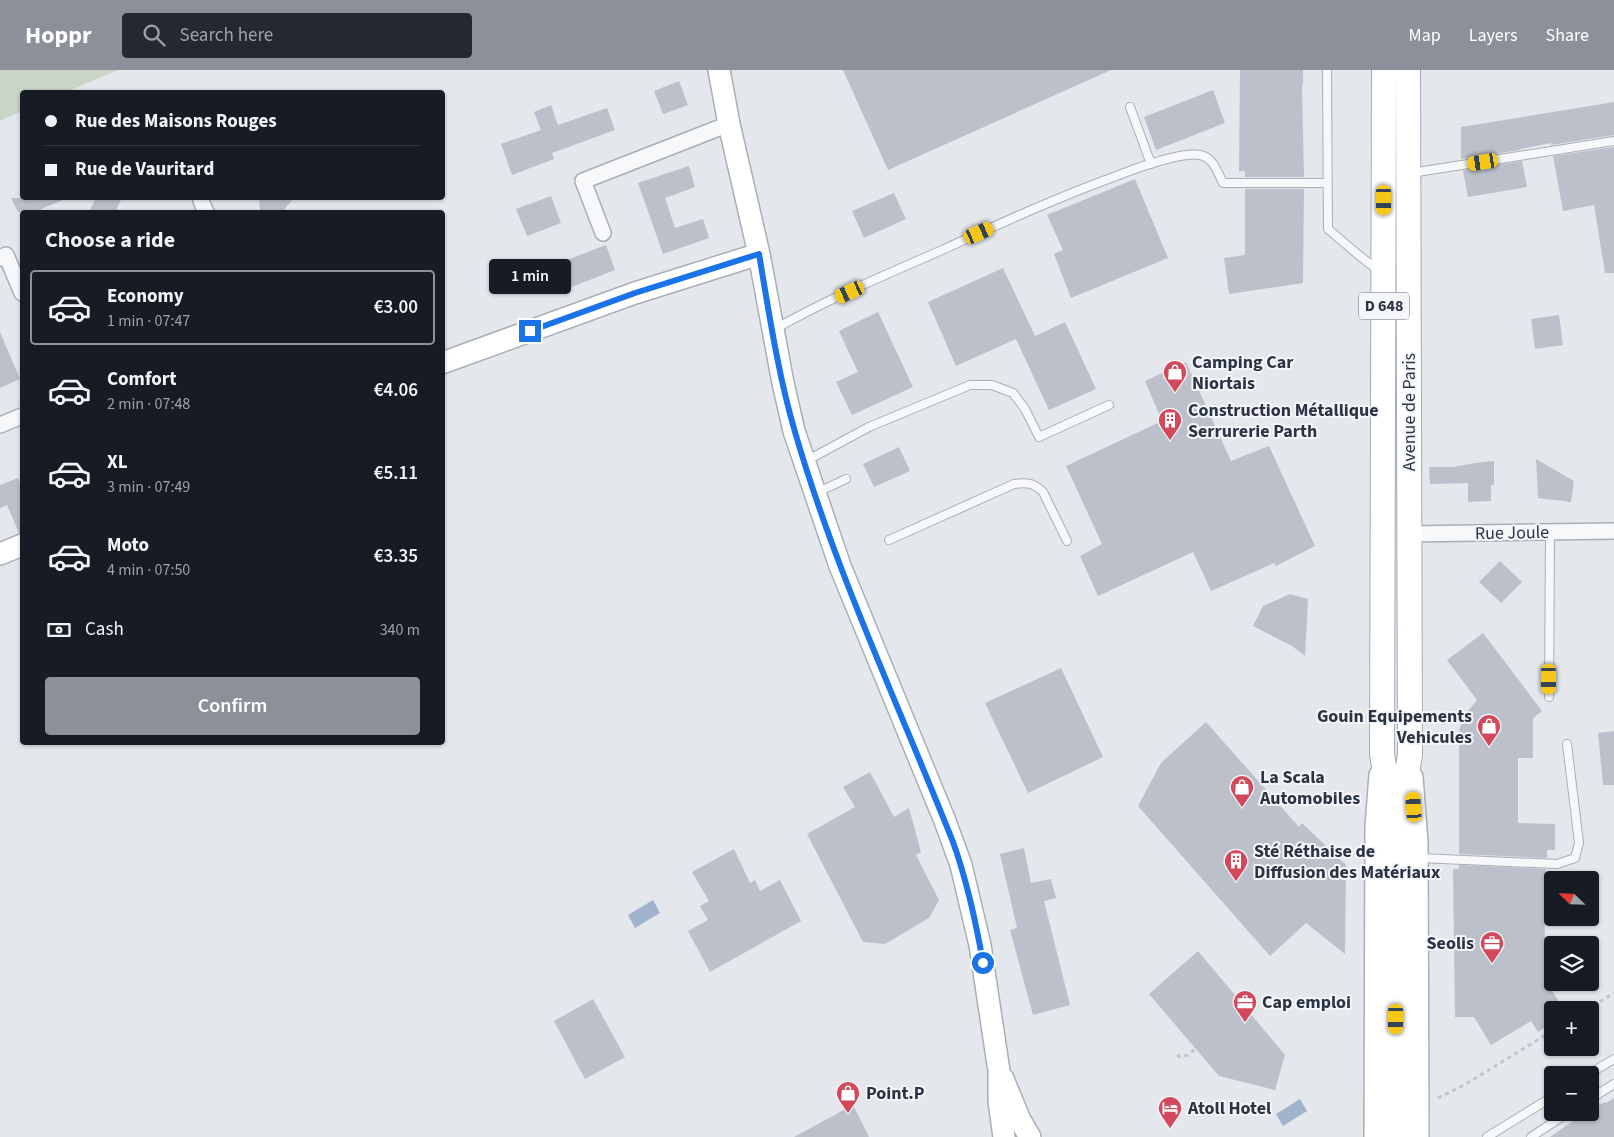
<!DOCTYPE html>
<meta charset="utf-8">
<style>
body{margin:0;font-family:"Source Sans 3",sans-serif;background:#242831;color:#f1f3f6;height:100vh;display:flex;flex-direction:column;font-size:19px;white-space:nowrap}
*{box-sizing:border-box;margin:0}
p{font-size:16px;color:#9ea1a6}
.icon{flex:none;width:28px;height:28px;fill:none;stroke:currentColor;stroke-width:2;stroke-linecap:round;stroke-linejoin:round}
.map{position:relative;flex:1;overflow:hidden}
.drawer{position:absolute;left:20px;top:140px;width:425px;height:535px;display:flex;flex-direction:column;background:#171b24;border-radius:5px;box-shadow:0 1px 4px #0004}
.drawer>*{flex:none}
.top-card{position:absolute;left:20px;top:20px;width:425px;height:110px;border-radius:5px;box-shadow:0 1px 4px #0004;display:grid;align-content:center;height:110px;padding:0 25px;background:#171b24}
.needle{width:32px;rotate:293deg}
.buttons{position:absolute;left:1544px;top:801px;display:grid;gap:10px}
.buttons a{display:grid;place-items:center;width:55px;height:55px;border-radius:5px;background:#171b24;box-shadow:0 1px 4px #0004;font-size:25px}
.end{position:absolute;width:22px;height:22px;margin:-11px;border:6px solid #1a73e8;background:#fff;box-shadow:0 0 0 2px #fff}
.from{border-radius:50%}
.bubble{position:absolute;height:35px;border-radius:5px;background:#171b24;box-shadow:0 1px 4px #0004;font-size:16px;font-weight:600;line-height:35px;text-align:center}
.car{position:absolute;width:15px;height:30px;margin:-15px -8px;border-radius:6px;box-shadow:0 0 4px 1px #0007;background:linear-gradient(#f5c518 24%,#345 0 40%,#f5c518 0 76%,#345 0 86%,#f5c518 0)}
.top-card b{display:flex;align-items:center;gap:18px;height:48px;font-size:19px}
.top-card b+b{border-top:1px solid #363941}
.top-card i{width:12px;height:12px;background:#f1f3f6}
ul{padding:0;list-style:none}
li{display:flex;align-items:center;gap:15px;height:75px;margin:0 10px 8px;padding:0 15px;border:2px solid transparent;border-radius:5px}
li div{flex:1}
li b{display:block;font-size:19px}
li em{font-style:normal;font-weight:600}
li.selected{border-color:#8c9099}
li>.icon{width:45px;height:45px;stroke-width:1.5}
h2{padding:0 25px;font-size:22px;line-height:60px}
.pay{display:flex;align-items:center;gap:12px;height:55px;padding:0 25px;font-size:19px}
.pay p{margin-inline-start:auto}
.action{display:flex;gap:10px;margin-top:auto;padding:10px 25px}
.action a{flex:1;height:58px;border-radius:5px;background:#8c9099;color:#fff;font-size:20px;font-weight:600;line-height:58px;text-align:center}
header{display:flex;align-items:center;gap:30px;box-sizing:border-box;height:70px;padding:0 25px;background:#8c9099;color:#fff}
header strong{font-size:24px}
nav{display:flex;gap:28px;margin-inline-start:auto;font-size:18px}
.search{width:350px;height:45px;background:#242831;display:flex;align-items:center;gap:12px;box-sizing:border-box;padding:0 18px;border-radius:5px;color:#9ea1a6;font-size:19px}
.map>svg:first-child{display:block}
</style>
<header>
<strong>Hoppr</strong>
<div class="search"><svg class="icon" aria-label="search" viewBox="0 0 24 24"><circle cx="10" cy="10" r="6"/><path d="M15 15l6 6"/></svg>Search here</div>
<nav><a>Map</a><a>Layers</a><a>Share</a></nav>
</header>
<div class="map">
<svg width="1614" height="1067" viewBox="0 0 1614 1067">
<rect width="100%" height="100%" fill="#e4e7ec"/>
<path fill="#c9d6c5" d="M0,0H118L66,22H22V41L0,51Z"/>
<path fill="#9fb4cc" d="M653,830L660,843L635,858L628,845Z
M1300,1029L1307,1041L1283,1056L1276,1044Z"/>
<path fill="#bbc0ca" d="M843,0H1111L888,100Z
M1240,0H1303V15H1302L1304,107H1245V101H1239Z
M679,11L688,35L663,44L654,21Z
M1213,20L1225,53L1156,80L1144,47Z
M1614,32V65L1551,75V73L1520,79V80L1461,89V57Z
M551,35L558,55L607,38L615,60L552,83L554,89L512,105L501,74L541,60L534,42Z
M1614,77V203H1605L1594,135L1563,141L1553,86Z
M1522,91L1527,117L1468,127L1463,100Z
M689,96L695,117L665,128L675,158L703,149L709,168L663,184L638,113Z
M1135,109L1168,188L1071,228L1054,184L1063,180L1047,145Z
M1245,119H1304L1303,213L1229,224L1224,188L1245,185Z
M894,123L906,149L864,168L852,141Z
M551,126L561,153L527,166L516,139Z
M11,128H68L34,142H18Z
M96,128H122L115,142H89Z
M259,128H294L282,142H260Z
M606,175L615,200L569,218L559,193Z
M1003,198L1035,266L1065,252L1096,319L1049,340L1016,269L956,296L928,232Z
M878,242L913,317L852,345L836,312L858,302L839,261Z
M1559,245L1563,275L1535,279L1531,249Z
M0,262L20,309L0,318Z
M1186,292L1231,391L1269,376L1315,476L1276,496L1274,493L1211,521L1193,482L1098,526L1080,486L1102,474L1066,396L1162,351L1145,311Z
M899,377L910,401L874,417L863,394Z
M1536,389L1574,411L1571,432L1538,428Z
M1494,391V415H1491V431L1468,432V413L1430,414L1429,397H1453L1475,393Z
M18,408L22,419V463H19L7,435L0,438V415Z
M1500,491L1522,512L1501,533L1479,512Z
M1290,524L1308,529L1305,586L1292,576L1253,556L1263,536Z
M1483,563L1542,641L1533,648V688H1518V753L1555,754V780H1547V788L1459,784V662L1463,647L1477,630L1447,590Z
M1061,598L1103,687L1028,723L985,633Z
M1206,652L1299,757L1302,753L1346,795L1345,884L1306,853L1270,886L1138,736L1161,693Z
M1614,661V715H1603L1598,663Z
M870,702L894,747L909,738L921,782L916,785L939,830L929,848L885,874L863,872L807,764L855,737L843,717Z
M1024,778L1031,813L1051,809L1056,828L1044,831L1070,935L1033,945L1010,860L1017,858L1000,784Z
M734,779L750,813L755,810L760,821L780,810L801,851L710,902L688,861L708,850L700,836L709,831L692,802Z
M1459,795L1546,799L1545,807L1548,808V829L1544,830L1546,911L1564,940H1552V953L1538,962L1531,951L1491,975L1474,947H1455L1453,799H1459Z
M1198,881L1285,985L1275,1020L1219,1006L1149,924Z
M593,929L625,987L585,1009L554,951Z
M1614,1028V1067H1550L1586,1042H1590V1040L1605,1032L1606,1033Z
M853,1035L869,1067H794Z"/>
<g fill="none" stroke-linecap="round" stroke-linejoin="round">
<g stroke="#a9aeb7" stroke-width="10">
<path id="lane" d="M1327,0L1328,159L1361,187L1379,201
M1130,37L1151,94
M1411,103L1614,71
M775,259C828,229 885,205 940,181C999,154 1058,127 1119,105C1137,98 1181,82 1200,85C1213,87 1218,103 1223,113H1327
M806,391L869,357L970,315H992L1013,323L1025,339L1039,367L1109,335
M816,423L846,409
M889,470L1014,414C1027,412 1034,413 1043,422L1067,471
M1549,627L1550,462
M1419,788L1557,794L1575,788L1579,773L1567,674
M1587,1005L1614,989
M1590,1029L1614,1014
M1487,1067L1552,1027
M1531,1067L1569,1042"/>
</g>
<g stroke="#a9aeb7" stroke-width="18">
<path id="street" d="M201,131L206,142
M603,163L583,111L729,54
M0,188L6,185L22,223
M0,355L22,346
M1409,464L1614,461"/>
</g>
<g stroke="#a9aeb7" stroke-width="24">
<path id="secondary" d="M719,0L729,54L759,184L783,313L794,361L840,496L945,751L961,795L980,875L999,1001V1031L1004,1067
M442,293L635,223L759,184
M0,484L22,475
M1412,707L1417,772L1418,1067
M1003,1009L1020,1050L1030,1067
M1375,1067L1376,756L1380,705"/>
</g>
<g stroke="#a3abb8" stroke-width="26">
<path id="primary" d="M1384,0L1382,684L1393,750
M1397,1067L1396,772L1410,685L1408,0"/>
</g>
<path stroke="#c2c5cb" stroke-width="3" stroke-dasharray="4 4" stroke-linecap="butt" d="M1586,940L1614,923
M1177,985L1180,987L1188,985L1196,978
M1438,1028L1466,1014L1552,961"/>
<use href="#lane" stroke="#f7f8fa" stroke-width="8"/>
<use href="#street" stroke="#f7f8fa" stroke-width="15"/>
<use href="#secondary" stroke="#fff" stroke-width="21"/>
<use href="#primary" stroke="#fff" stroke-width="24"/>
</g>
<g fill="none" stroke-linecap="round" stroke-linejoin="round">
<path stroke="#1a73e8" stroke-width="6" d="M530,261L635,223L759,184C769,243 778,304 795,362C836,503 899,636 953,772C967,811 976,852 983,893"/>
</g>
<defs>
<g id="shop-pin" transform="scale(1.25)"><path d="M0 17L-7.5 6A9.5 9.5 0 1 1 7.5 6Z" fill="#d1495b" stroke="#f4f6f9"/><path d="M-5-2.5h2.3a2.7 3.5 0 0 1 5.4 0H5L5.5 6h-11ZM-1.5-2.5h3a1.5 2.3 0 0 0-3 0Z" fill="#fff"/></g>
<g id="building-pin" transform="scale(1.25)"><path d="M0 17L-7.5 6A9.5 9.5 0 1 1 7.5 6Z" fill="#d1495b" stroke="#f4f6f9"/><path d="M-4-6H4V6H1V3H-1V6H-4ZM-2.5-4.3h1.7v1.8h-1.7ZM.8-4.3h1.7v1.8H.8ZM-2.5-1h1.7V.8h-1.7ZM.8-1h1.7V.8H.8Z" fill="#fff"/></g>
<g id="office-pin" transform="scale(1.25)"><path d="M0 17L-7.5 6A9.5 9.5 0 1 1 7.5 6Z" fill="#d1495b" stroke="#f4f6f9"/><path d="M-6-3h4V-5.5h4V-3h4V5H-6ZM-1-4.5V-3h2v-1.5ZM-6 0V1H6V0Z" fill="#fff"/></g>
<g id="hotel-pin" transform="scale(1.25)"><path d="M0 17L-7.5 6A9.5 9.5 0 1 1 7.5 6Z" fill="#d1495b" stroke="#f4f6f9"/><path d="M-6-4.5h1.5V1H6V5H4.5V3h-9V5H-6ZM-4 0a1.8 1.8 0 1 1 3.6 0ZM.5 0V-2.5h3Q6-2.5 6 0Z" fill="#fff"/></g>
</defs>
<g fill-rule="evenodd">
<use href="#shop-pin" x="1175" y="302"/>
<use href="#building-pin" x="1170" y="350"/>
<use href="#shop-pin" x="1489" y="656"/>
<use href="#shop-pin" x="1242" y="717"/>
<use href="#building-pin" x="1236" y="791"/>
<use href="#office-pin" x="1492" y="873"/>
<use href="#office-pin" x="1245" y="932"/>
<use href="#shop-pin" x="848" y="1023"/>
<use href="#hotel-pin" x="1170" y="1038"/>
</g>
<g text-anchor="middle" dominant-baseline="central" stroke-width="4" stroke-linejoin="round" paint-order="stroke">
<rect fill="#f4f6f9" stroke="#676e7b" stroke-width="1" x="1359" y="222.5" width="50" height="27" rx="4"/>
<g font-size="16" font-weight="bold" fill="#2b3445">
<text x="1384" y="236">D 648</text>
</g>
<g font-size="18" font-weight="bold" fill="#2b3445" stroke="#f4f6f9" text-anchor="start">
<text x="1192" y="292">Camping Car<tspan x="1192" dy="21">Niortais</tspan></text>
<text x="1188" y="340">Construction Métallique<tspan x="1188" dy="21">Serrurerie Parth</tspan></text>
<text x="1472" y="646" text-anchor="end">Gouin Equipements<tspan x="1472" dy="21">Vehicules</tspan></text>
<text x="1260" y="707">La Scala<tspan x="1260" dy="21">Automobiles</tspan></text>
<text x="1254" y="781">Sté Réthaise de<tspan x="1254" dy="21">Diffusion des Matériaux</tspan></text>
<text x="1474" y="873" text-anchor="end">Seolis</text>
<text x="1262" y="932">Cap emploi</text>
<text x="866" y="1023">Point.P</text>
<text x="1188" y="1038">Atoll Hotel</text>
</g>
<g font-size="18" fill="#2b3445" stroke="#f4f6f9">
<text transform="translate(1409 342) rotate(-90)">Avenue de Paris</text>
<text transform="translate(1512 463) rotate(-1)">Rue Joule</text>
</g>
</g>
</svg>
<div class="buttons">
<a><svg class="needle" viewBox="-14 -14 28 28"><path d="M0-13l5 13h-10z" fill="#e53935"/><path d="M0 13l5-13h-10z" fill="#9ea1a6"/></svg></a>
<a><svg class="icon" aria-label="layers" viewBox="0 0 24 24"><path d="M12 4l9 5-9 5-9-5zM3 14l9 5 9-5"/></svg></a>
<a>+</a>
<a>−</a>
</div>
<i class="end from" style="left:983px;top:893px"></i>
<i class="end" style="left:530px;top:261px"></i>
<div class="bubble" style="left:489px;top:189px;width:82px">1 min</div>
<i class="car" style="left:1483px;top:92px;rotate:261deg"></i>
<i class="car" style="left:1384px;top:130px;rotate:180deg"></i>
<i class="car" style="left:979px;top:163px;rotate:66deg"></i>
<i class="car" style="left:850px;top:222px;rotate:245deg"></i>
<i class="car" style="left:1549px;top:609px;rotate:180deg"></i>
<i class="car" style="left:1414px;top:737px;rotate:356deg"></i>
<i class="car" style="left:1396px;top:949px;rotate:180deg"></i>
<div class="top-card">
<b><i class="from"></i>Rue des Maisons Rouges</b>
<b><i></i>Rue de Vauritard</b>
</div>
<section class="drawer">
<h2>Choose a ride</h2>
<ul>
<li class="selected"><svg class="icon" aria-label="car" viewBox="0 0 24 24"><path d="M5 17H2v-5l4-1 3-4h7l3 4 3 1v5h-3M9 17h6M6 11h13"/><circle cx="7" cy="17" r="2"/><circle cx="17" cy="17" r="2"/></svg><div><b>Economy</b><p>1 min · 07:47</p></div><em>€3.00</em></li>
<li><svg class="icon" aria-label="car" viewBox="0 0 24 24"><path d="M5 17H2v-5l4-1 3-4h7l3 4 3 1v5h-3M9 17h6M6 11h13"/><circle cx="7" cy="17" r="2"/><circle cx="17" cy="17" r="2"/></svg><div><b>Comfort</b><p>2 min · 07:48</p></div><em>€4.06</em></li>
<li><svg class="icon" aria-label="car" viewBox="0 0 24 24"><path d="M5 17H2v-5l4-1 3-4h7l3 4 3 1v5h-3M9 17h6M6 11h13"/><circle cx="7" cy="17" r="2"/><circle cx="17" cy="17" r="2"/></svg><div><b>XL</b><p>3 min · 07:49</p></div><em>€5.11</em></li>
<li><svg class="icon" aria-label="car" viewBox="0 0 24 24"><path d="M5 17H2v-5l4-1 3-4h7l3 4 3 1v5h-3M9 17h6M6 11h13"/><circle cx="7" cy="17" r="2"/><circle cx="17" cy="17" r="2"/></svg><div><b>Moto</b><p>4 min · 07:50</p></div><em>€3.35</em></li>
</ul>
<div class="pay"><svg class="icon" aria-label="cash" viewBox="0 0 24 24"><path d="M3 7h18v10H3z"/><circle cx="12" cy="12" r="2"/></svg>Cash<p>340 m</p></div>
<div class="action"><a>Confirm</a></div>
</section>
</div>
